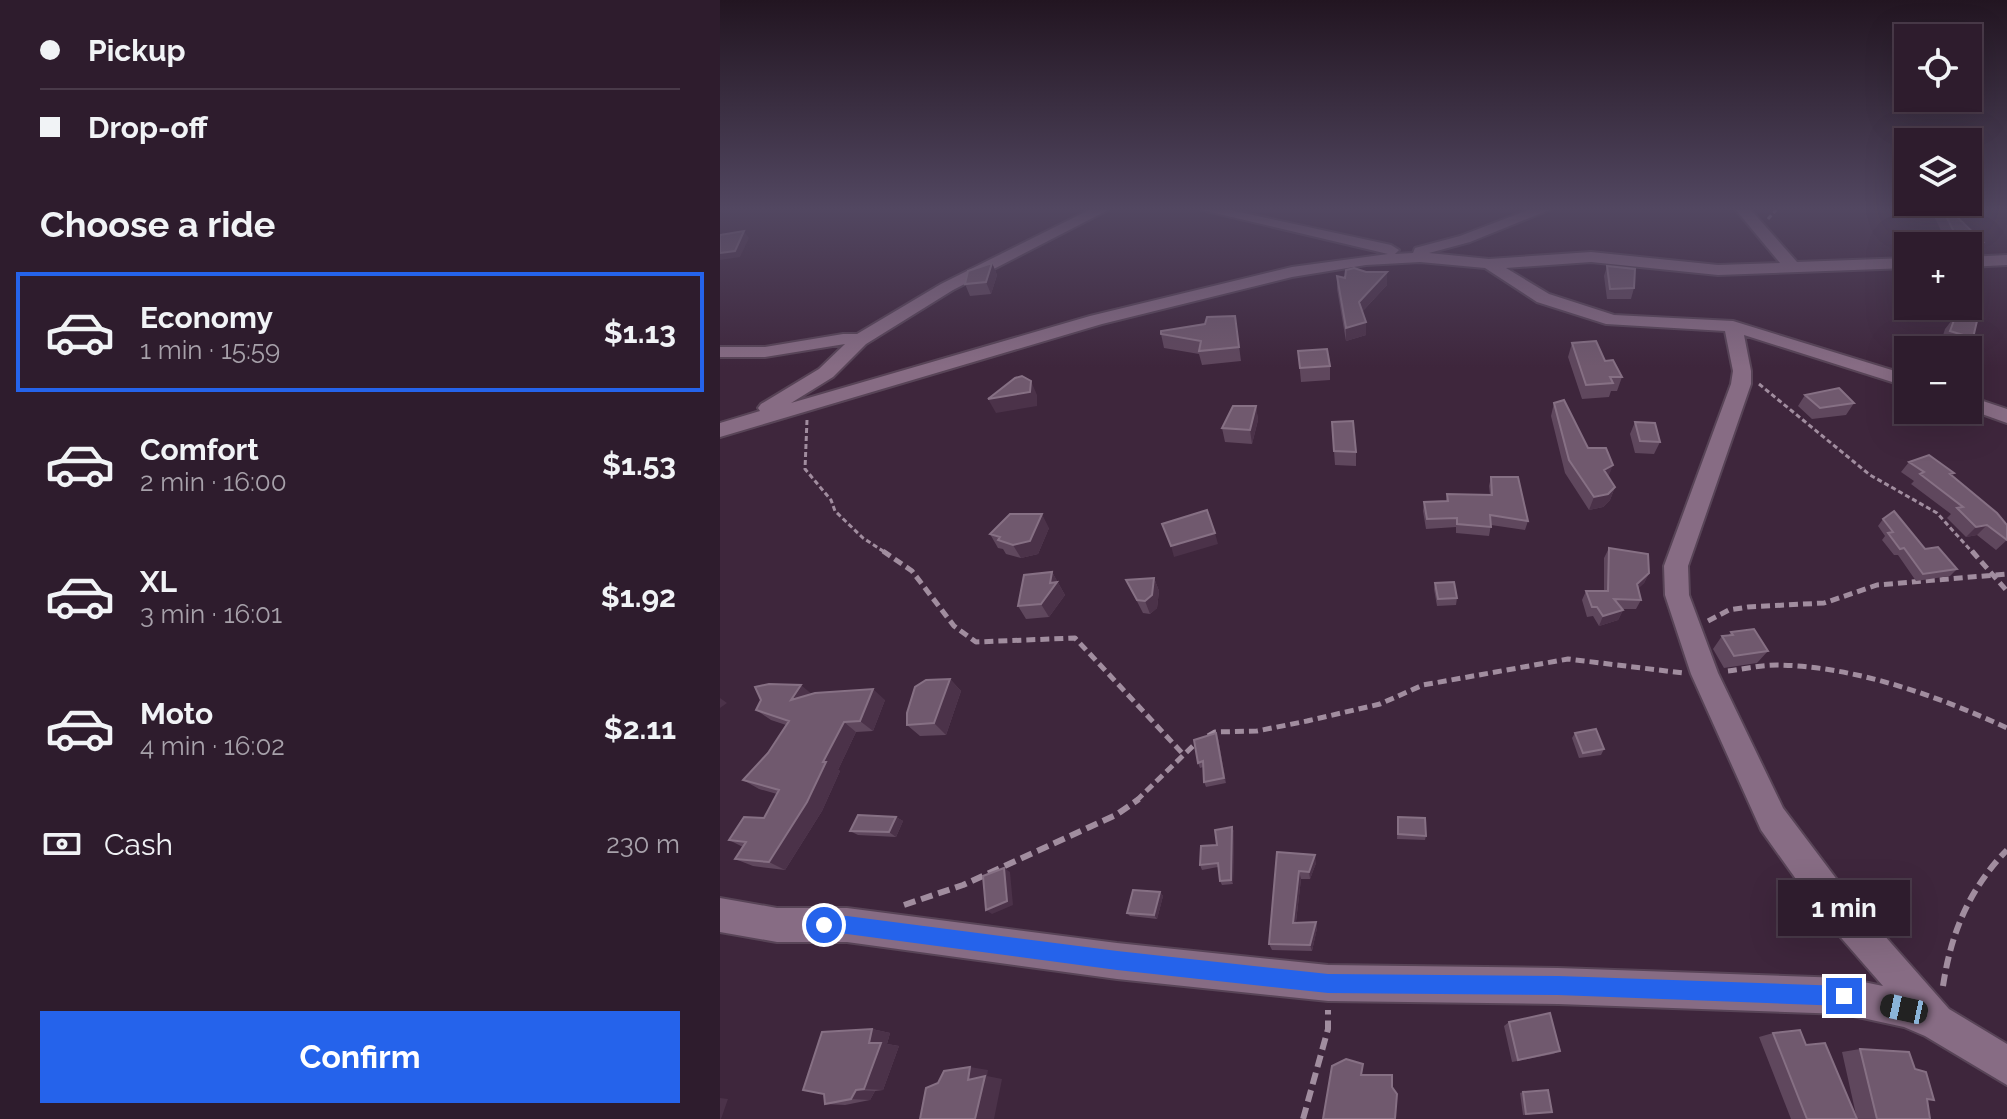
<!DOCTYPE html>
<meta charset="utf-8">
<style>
body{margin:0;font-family:Raleway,sans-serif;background:#3a2939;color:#f1f3f6;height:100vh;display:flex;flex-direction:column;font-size:30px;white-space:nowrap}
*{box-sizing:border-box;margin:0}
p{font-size:26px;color:#a7a1aa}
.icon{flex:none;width:44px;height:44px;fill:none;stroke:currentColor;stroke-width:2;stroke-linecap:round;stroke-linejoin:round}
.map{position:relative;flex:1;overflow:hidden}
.drawer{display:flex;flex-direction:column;background:#2e1c2d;width:720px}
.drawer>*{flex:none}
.hud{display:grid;align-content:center;height:176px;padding:0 40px;background:#2e1c2d}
.buttons{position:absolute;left:1174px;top:24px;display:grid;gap:16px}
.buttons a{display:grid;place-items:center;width:88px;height:88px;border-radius:0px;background:#2e1c2d;box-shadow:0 8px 32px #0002,0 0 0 2px #493a49;font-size:40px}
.end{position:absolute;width:36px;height:36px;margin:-18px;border:10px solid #2563eb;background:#fff;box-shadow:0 0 0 4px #fff}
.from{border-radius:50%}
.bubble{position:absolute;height:56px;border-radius:0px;background:#2e1c2d;box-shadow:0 8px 32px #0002,0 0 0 2px #493a49;font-size:26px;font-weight:700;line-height:56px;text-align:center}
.car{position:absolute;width:24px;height:48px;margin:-24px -12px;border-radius:10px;box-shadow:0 0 6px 2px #0007;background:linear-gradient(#222 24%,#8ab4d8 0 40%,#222 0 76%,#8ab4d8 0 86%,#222 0)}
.hud b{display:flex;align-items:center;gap:28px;height:76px;font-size:30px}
.hud b+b{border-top:2px solid #493a49}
.hud i{width:20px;height:20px;background:#f1f3f6}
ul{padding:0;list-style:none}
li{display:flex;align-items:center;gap:24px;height:120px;margin:0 16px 12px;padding:0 24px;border:4px solid transparent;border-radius:0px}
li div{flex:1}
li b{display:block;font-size:30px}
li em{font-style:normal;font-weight:700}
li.on{border-color:#2563eb}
li>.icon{width:72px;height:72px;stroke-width:1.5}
h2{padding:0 40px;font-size:36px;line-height:96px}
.pay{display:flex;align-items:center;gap:20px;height:88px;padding:0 40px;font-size:30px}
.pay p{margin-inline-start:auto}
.button{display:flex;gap:16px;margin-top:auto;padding:16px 40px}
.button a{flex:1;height:92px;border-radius:0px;background:#2563eb;color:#fff;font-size:32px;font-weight:700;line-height:92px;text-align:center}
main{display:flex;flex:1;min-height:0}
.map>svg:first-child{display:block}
</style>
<main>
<section class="drawer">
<div class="hud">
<b><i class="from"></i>Pickup</b>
<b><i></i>Drop-off</b>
</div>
<h2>Choose a ride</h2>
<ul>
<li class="on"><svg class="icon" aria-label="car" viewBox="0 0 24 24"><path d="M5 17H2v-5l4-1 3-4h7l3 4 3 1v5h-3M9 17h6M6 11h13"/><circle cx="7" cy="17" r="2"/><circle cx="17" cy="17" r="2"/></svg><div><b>Economy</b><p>1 min · 15:59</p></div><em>$1.13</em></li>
<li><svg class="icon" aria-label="car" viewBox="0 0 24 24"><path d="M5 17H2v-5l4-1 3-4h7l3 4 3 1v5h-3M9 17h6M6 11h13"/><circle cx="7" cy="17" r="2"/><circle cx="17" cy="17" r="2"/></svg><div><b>Comfort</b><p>2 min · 16:00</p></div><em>$1.53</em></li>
<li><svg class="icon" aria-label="car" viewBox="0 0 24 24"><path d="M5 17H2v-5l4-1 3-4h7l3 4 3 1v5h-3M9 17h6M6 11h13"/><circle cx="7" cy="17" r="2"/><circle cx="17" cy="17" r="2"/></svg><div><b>XL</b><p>3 min · 16:01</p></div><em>$1.92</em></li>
<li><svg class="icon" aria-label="car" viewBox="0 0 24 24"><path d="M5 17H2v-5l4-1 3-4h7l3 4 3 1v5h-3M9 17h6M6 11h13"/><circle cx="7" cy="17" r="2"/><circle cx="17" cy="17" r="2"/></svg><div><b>Moto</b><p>4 min · 16:02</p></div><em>$2.11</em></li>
</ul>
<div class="pay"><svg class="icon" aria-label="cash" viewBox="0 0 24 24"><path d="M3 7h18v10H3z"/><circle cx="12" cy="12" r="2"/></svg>Cash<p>230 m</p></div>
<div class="button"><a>Confirm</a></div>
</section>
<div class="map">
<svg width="1287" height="1119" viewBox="0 0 1287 1119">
<rect width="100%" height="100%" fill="#3e263c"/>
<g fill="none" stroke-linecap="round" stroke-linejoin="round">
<g stroke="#584457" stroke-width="4">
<path id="minor" d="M369,210H388L233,290L146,344L113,377L71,403L370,316L572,267L668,254L482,210H510L671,245L679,250L675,254L693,253L695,248L740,236L808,210H829L750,242L709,253L769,259L871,252L998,265L1060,263L1016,210H1031L1077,262L1188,258V268L998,275L871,262L786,268L829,294L894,315L1013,321L1188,375V387L1024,335L1031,371V384L968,566L969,595L998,673L1063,808L1127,893L1229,1009L1287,1044V1085L1205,1036L1184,1027L1124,1014L838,1004L608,1001L397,979L127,942H57L0,932V898L57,908H127L397,943L608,965L838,968L1124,978L1163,986L1103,917L1041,830L971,674L945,595L944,566L1011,384L1013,371L1005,331L886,324L817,302L765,268L700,262L646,265L572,277L382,324L0,437V423L40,411L38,408L41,404L99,369L125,344L45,357H0V347H45L123,334H137L221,284Z
M1287,255V265L1248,267V257Z
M1248,396L1287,409V423L1248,409Z"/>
</g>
<path stroke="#a18d9f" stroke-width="3" stroke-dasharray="5 3" stroke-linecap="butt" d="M1048,219L1056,210
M1039,384L1150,475L1217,513L1253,553
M87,420L85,469L111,500L115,511L143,538L166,553"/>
<path stroke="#a18d9f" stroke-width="5" stroke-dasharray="9 5" stroke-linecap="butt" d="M163,551L192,571L234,626L256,642L355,638L464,755
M1252,551L1287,591
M988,621L1009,610L1028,607L1104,603L1157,585L1287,574
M1008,671C1024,669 1041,665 1057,665C1134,666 1218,696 1287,728
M488,736L495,732L537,731L587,721L660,704L703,685L848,659L963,673
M416,801L476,743"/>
<path stroke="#a18d9f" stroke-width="6" stroke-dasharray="12 6" stroke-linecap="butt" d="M184,905L243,885L396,815L419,799
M1223,986C1231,933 1249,889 1287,850
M583,1119L608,1029V1010"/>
<use href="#minor" fill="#876c84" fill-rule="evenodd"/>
</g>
<path fill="#5f475d" d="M1218,210H1230L1255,254L1248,246H1228L1214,216Z
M272,263L277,275L271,294L250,296L245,284Z
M887,266L914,288L911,299H887L884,276Z
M646,272H667V285L642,312L646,335L626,341L617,289V276L625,278Z
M1236,315L1253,338L1243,350H1236L1220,345L1225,329Z
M515,316L521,361L482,365L479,354L444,348L441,334L485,324Z
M852,343L885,361L902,377L897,391H891L889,397L862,399L848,357Z
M578,351L610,366V380L581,382Z
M1085,395L1134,403L1126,415L1092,419L1078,406Z
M834,403L895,487L890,500L883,507L869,510L845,473L831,416Z
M536,406L538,420L532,444L505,442L502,428Z
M612,422L636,452V466L615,465Z
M915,422L940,442L934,454L915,453L910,434Z
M1189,462L1231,476L1287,540L1276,550L1257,535L1246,537L1227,518L1231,514L1191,484L1194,481L1181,472Z
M771,477L808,521L805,530L771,525L769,536L736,533V527L706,529L703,511L704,502L726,501L727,494L770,495L769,486Z
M1163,519L1205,549L1237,569L1230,576L1196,581L1178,555H1174L1162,540L1165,536L1158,526Z
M329,528L318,554L301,558L286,554L283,549L278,548L270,534Z
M889,548L929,573L924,583L918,588L921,600L916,609H902L903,610L898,620L879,626L873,616L867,617L862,600L866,591H884V558Z
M332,572L345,595L329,617L306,619L298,606Z
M434,578L439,591L437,608L430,614L423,613L406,580Z
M715,583L737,598L736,605L717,606L714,589Z
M1011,632L1048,651L1037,663L1004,668L993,649L1002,636H1008Z
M230,679L241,691L226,735L200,736L187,725Z
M92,694L165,700L153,731L136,732L118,770L120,771L102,811L65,870L33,866L15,859L23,847L9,840L44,818L57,794L39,789L23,780L48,753L66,725L51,720L36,710Z
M855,733L884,749L881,755L859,758L852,738Z
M498,738L506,783L486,787L484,782L483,767L480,768L478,763Z
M176,817L183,821L176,837L138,835L130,831Z
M678,817L706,836L705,840L677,839Z
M512,827L514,832L513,884L502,885L500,881L498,867L482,870L480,865Z
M557,852L596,863L590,879H581L576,922H596L597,928L592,951L552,950L549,944Z
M440,892L443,896L437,919L410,916L407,913Z
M789,1022L840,1051L833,1054L792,1062L784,1026Z
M152,1029L170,1033L167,1044L179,1046L163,1090L155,1091L150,1100L125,1105L105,1104Z
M1053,1033L1086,1045L1137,1119H1071L1039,1037Z
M1140,1049L1195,1069L1214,1100H1207L1210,1119H1137L1122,1052Z
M803,1092L832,1112L803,1115L800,1093Z"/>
<path fill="#4b3249" d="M24,231L29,238L20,257L0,260V253Z
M1263,242L1255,254L1248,255V246H1241Z
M272,263L277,275L271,294L266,282Z
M667,272V285L639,315V302Z
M646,322V335L626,341V328Z
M311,381L317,395V406L276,413L268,399Z
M536,406L538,420L532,444L530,430Z
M893,465L888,478L884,470Z
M895,487L890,500L883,507L869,510L874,497Z
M322,514L329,528L318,554L301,558L293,545Z
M1267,525L1257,535L1246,537L1256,527Z
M495,533L498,544L454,557L451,546Z
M332,572L345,595L329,617L321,604L330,583Z
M929,573L924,583L913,594L917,584Z
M434,578L439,591L437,608L430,614L425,601Z
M903,610L898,620L879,626L883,616Z
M230,679L241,691L226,735L214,723Z
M81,685L94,696L71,700Z
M153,689L165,700L153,731L140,721Z
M0,698L7,703L0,708Z
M124,722L136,732L118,770L120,771L102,811L65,870L49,862L103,762Z
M496,733L498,738L506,783L504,778Z
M176,817L183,821L176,837L169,832Z
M512,827L514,832L513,884L511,880Z
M595,855L596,863L590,879L589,872Z
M284,868L290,872L293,905L272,914L266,910Z
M579,871L581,879L575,929L573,923Z
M440,892L443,896L437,919L434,915Z
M596,922L597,928L592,951L590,945Z
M152,1029L170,1033L167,1044L179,1046L163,1090L144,1089L149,1043Z
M250,1067L268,1070L267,1076L282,1079L274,1119H255L248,1080Z
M136,1090L155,1091L150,1100L131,1099Z
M0,1098L8,1099L1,1119H0Z"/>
<path fill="#70596e" stroke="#867084" stroke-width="2" d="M1223,210H1230L1263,242L1241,246Z
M24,231L15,251L0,253V235Z
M272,263L266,282L245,284L248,271Z
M887,266L915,269L914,288L890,289Z
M634,268L646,272H667L639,302L646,322L626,328L617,276L625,278L626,270Z
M1236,315L1257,321L1253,338L1230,331Z
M515,316L519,347L479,351L481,341L441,334V331L485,324L487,317Z
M876,341L885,361L893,360L902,377H890L893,383L866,385L852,343Z
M607,349L610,366L580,368L578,351Z
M302,376L311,381L310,392L268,399L295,378Z
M1119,388L1134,403L1100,408L1085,395Z
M844,400L868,448H886L893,465L884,470L895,487L888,494L874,497L849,460L834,403Z
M513,406H536L530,430L502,428Z
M633,421L636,452L614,451L612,422Z
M915,422L935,423L940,442L920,441Z
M1209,455L1234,473L1230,474L1277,513L1287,525V540L1267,525L1256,527L1237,508L1243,507L1200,474L1204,472L1189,462Z
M771,477H798L808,521L770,515L771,527L737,524V518L707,519L704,502L728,501L727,494L772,495Z
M487,510L495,533L451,546L442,524Z
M1174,511L1205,549L1218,547L1237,569L1203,574L1184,548L1180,549L1168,533L1173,532L1163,519Z
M290,514H322L310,541L293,545L278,540L280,537L270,534Z
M889,548L928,554L929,573L917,584L921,600L894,599L903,610L883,616L877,607H872L866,591H888Z
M332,572L330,583L337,582L321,604L298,606L304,575Z
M434,578L432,595L425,601L417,600L406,580Z
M734,582L737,598L718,599L715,583Z
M1034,629L1048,651L1014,656L1002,636L1013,635L1011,632Z
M230,679L214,723L187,725V713L195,687L206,680Z
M49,684L81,685L71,700L95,693L153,689L140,721L124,722L103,762H106L87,802L49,862L15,859L26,842L9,840L24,817L44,818L59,790L23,780L48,753L69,721L36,710L41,700L35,687Z
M876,729L884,749L863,753L855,733Z
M496,733L504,778L484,782L483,761L478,763L474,740Z
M138,815L176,817L169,832L130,831Z
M678,817L705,818L706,836L678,834Z
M512,827L511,880L500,881L498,863L480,865L481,846L497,845L495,830Z
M557,852L595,855L589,872L579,871L573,923L596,922L590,945L549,944Z
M284,868L287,901L266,910L263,876Z
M413,890L440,892L434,915L407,913Z
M830,1013L840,1051L798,1060L789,1022Z
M152,1029L149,1043H161L144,1089L136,1090L131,1099L105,1104L104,1094L83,1090L102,1032Z
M1080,1030L1086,1045L1105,1043L1137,1119H1087L1053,1033Z
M1140,1049L1189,1052L1195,1069L1206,1072L1214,1100L1207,1099L1210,1119H1157Z
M626,1059L643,1064L641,1075H672V1087L677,1094L675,1119H603L612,1066Z
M250,1067L248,1080L265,1076L255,1119H200L206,1088L218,1083L224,1071Z
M828,1090L832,1112L806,1114L803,1092Z"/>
<linearGradient id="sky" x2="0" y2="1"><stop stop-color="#221521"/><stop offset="0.57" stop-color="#524761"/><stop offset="1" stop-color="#524761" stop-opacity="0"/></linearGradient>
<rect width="1287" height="367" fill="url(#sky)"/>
<path fill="#2563eb" d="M104,916H127L397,951L608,974L838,976L1124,986L1130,989L1133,996L1130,1003L1124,1006L838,995L608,993L397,970L127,934L97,932L95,925L97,918Z"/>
</svg>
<div class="buttons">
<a><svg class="icon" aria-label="locate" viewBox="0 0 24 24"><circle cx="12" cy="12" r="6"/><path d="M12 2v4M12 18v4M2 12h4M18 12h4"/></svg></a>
<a><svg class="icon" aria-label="layers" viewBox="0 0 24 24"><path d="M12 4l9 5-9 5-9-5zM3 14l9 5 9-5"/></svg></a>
<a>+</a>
<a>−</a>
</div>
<i class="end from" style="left:104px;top:925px"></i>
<i class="end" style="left:1124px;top:996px"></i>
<div class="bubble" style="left:1058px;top:880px;width:132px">1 min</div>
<i class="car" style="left:1184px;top:1009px;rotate:282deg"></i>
</div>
</main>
